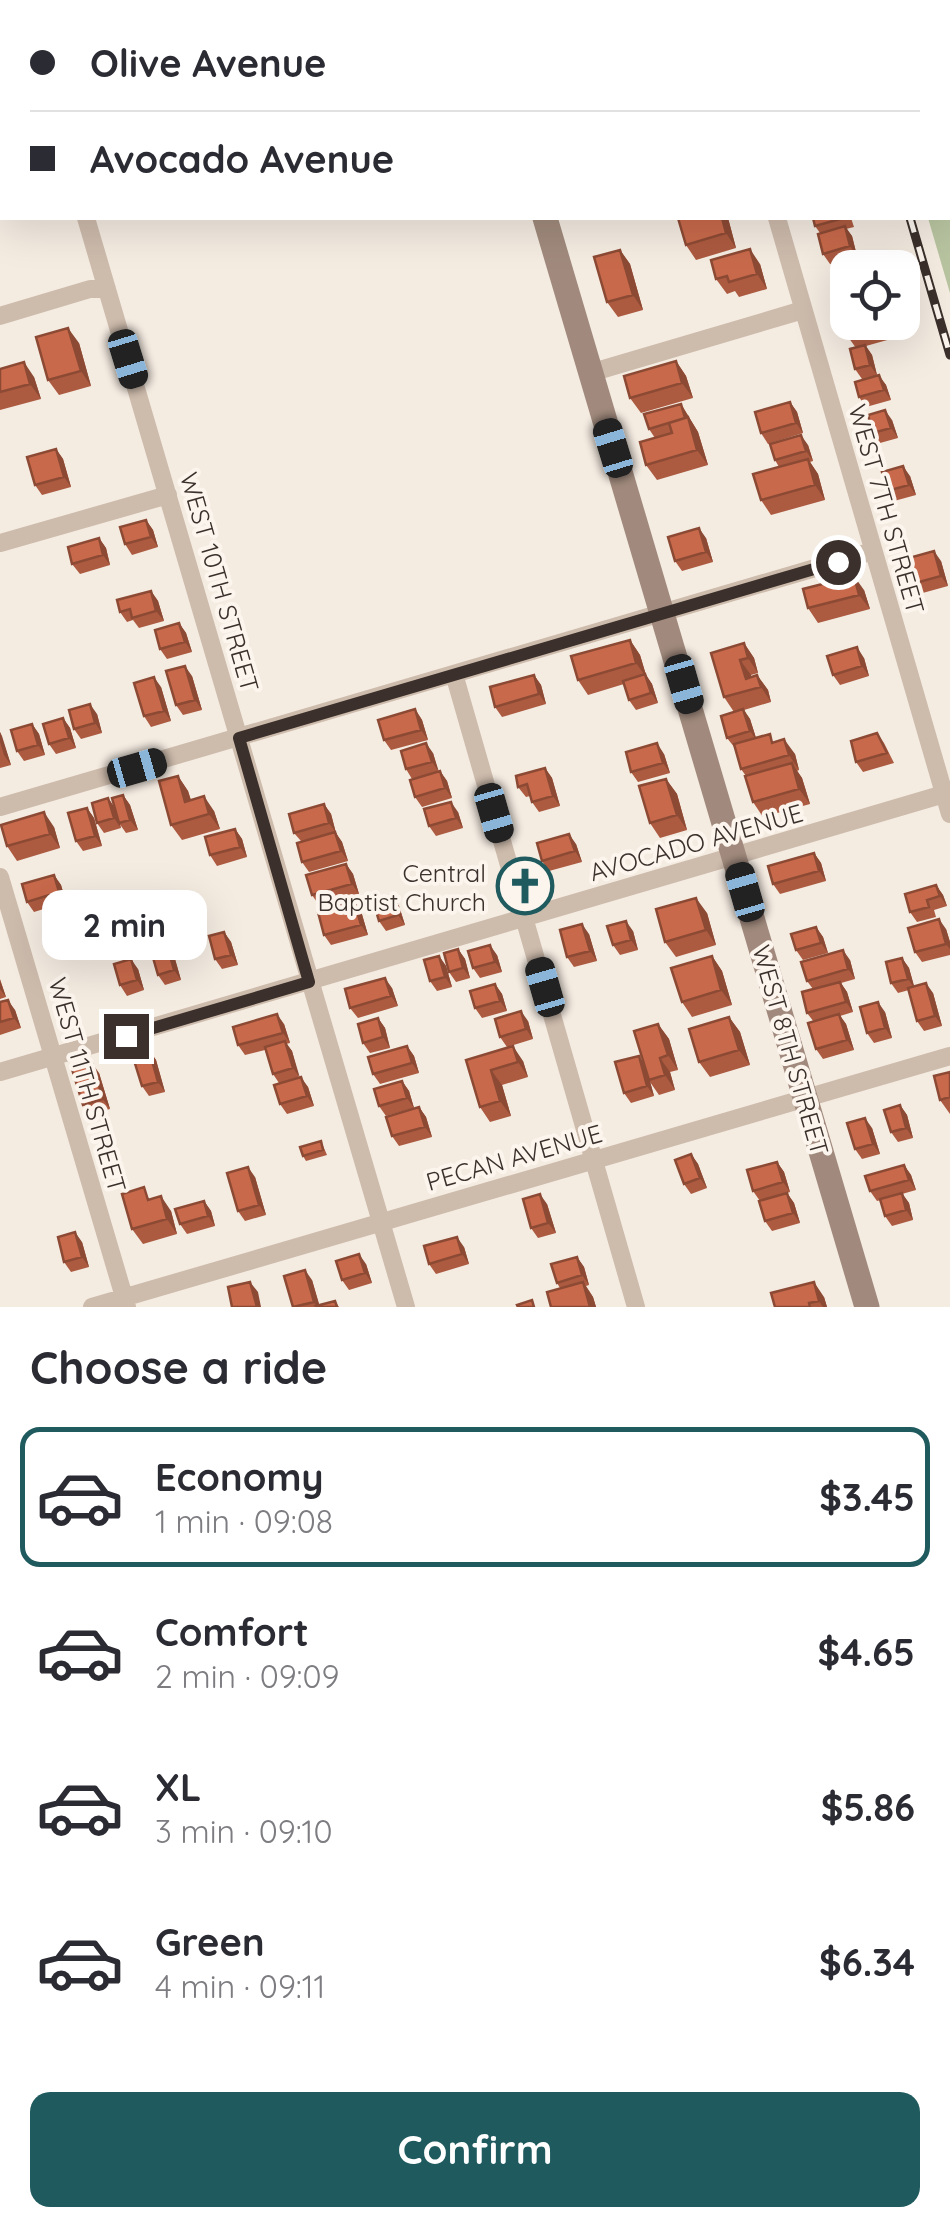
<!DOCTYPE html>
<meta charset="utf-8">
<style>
body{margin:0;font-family:Quicksand,sans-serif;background:#f7f7f7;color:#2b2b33;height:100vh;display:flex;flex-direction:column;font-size:38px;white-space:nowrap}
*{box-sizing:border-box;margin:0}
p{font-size:32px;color:#7c7c81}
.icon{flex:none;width:55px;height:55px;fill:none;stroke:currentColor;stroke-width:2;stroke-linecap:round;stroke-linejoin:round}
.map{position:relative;height:1307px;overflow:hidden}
.drawer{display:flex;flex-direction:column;background:#fff;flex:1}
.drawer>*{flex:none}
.top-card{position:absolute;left:0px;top:0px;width:950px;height:220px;box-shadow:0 10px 40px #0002;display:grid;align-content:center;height:220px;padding:0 30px;background:#fff}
.buttons{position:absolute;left:830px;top:250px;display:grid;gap:20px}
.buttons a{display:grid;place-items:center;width:90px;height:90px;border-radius:20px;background:#fff;box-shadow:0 10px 40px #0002;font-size:50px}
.end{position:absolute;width:45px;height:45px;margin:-22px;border:12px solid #3b302b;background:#fff;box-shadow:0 0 0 5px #fff}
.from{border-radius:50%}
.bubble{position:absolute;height:70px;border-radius:20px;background:#fff;box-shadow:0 10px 40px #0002;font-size:32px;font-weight:700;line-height:70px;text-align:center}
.car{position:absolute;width:30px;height:60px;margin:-30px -15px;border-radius:12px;box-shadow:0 0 8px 2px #0007;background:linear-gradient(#222 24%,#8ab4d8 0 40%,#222 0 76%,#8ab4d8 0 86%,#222 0)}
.top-card b{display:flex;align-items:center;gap:35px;height:95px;font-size:38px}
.top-card b+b{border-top:2px solid #e1e1e2}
.top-card i{width:25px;height:25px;background:#2b2b33}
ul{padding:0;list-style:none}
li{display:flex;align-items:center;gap:30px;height:140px;margin:0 20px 15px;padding:0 10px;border:5px solid transparent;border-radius:20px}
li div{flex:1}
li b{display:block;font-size:38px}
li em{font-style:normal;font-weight:700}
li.current{border-color:#1f5a5e}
li>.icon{width:90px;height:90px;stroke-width:1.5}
h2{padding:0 30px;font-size:45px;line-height:120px}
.button{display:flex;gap:20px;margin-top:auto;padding:20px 30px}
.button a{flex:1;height:115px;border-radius:20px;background:#1f5a5e;color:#fff;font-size:40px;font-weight:700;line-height:115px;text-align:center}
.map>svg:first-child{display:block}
</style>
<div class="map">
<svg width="950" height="1307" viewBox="0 0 950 1307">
<rect width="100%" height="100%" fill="#f4ebe1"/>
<path fill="#b8c4a0" d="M948,51L950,59V293L928,218H948Z"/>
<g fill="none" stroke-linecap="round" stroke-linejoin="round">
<path stroke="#cdbbac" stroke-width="18" d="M22,0L23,2
M712,0L713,2
M941,0L942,2
M948,21L950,29
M0,83L2,82
M86,218L406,1307
M777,218L950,814
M0,316L90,289H107
M590,373L803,310
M0,543L168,495
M454,674L636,1307
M0,807L873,551
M0,877L127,1307
M0,1072L944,794
M92,1307L950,1056"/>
<path stroke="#a18a7d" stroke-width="25" d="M482,0L483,2
M545,218L867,1307"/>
<g stroke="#3b302b" stroke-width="9">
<path id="rail" d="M846,0L847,2
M910,218L950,355"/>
</g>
<use href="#rail" stroke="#fbf5ee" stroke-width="5" stroke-dasharray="15" stroke-linecap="butt"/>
</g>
<path fill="#ac5a40" d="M678,218H728L736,248L696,260L686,245Z
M813,218H851L854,227L846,229L852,236L857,256L830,264L823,254L820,233L815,226Z
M620,250L630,264L643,310L618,317L607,302Z
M760,264L767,289L739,297L735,291L727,294L716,279Z
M836,300L894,322L898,337L866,346L872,355L877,375L886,385L891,400L866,407L859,397L862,379L855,369L856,348L846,334Z
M79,343L91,386L59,395L48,380Z
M676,361L686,376L693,398L641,413L630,398Z
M0,369L34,377L41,399L0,410Z
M790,402L797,412L803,433L768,444L761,433Z
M681,404L698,432L708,465L657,480L646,465L655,438L649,429Z
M892,420L898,438L880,443L873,433Z
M808,445L813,461L810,462L818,474L825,500L771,515L761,500L779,467L775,460Z
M56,449L63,459L71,487L42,495L35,485Z
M910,476L916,495L894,501L887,491Z
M146,520L153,530L158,547L132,555L125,544Z
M99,538L106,548L110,565L80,574L72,564Z
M706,538L713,562L682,571L675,561Z
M941,561L948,586L919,594L912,584Z
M864,590L870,609L818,623L808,608Z
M151,591L158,601L164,621L139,628L133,620L127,622L120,612Z
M179,623L186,633L192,652L167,659L160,649Z
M630,640L640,655L646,675L652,684L658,703L636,710L629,700L624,684L588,695L578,680Z
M744,643L754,658L758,673L751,675V677L757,675L768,690L771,702L744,710L750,719L756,738L775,742L795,754L799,770L797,771L802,778L810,804L763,817L753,802L746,776L741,769L735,748L727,738L734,712L724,697Z
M864,658L869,676L840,685L833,675Z
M534,675L541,685L546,704L502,717L495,707Z
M192,676L202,710L183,715L176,705Z
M161,687L171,721L151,727L144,716Z
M415,709L422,720L428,740L391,750L384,740Z
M97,714L102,733L81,739L74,729Z
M63,718L70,728L76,748L56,754L49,744Z
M32,724L39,734L45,755L24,761L17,751Z
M0,732L11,765L0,768Z
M877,733L884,743L894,763L863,772L856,762Z
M433,753L438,771H440L447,781L452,798L422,807L415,797L412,779L406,769Z
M664,754L670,773L638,782L631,772Z
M545,768L552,778L560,806L539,812L532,802L530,796L526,797L518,787Z
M178,776L188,791L191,800L214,811L220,829L182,840L171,825Z
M666,779L677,794L687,830L660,838L650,823Z
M123,795L130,805L138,830L126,833L119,823Z
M108,798L115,808L121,828L104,833L97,823Z
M324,804L331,814L336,833L342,842L348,861L309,872L302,862L301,841L294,833Z
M87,808L94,818L102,846L83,851L76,841Z
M458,812L463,828L436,836L429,826Z
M54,827L60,848L17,861L7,846Z
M235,829L242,839L247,857L217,866L210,855Z
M576,844L582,862L549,871L542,861Z
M814,853L821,863L826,881L780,894L773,884Z
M346,864L353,874L359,894L319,905L312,895Z
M54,875L61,885L66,902L34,912L27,902Z
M936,885L943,895L947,906L934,910L936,917L917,922L910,912Z
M392,895L399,906L405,925L386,931L379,921Z
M354,901L361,911L368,935L331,945L324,935Z
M707,913L716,945L676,957L665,942Z
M816,927L823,937L828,953L803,960L796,950Z
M946,929L950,942V955L922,962L915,952Z
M633,931L638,950L620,955L613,945Z
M224,932L231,942L238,965L222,969L215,959Z
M589,934L597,961L574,967L567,957Z
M168,949L175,959L181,980L165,985L158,975Z
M458,949L465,959L470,978L456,982L449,972Z
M497,955L502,972L480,978L473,968Z
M439,956L446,966L452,987L437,991L430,981Z
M712,956L722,971L732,1005L692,1017L682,1002Z
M902,958L909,968L914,987L933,993L942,1026L924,1031L917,1021L909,990L898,993L891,983Z
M850,960L855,979L841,983L847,992L853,1012L840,1016L846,1024L854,1050L823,1059L816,1049L814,1022L807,1013L813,989L807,981Z
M138,969L144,990L127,996L120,985Z
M0,979L6,997L0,999Z
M495,984L502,994L507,1011L482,1018L475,1008Z
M392,988L398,1006L358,1018L350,1008Z
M0,1002L15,1010L21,1028L0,1035Z
M885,1012L892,1038L874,1043L867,1033Z
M729,1017L740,1032L750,1065L710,1077L699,1062Z
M378,1018L385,1028L390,1048L370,1053L363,1043Z
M528,1021L533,1039L507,1047L500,1037Z
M284,1024L290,1043L286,1044L292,1051L299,1078L308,1087L314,1106L287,1114L280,1104L279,1083L273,1074L265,1050L245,1055L238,1045Z
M658,1024L669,1039L678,1070L670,1072L675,1090L659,1095L650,1082L654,1096L631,1103L624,1093L644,1063Z
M407,1046L414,1056L419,1073L380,1084L373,1074Z
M149,1050L156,1060L165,1092L149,1096L142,1086Z
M466,1060L523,1061L528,1077L502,1085L511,1116L490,1122L480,1107Z
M950,1072V1114L940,1100Z
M99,1073L110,1109L90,1115L83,1105Z
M402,1081L409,1091L414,1108L386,1116L379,1106Z
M900,1105L907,1115L913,1138L898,1142L891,1132Z
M419,1107L426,1117L432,1137L399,1146L392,1136Z
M872,1128L880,1154L862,1159L855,1149Z
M321,1141L327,1155L306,1161L303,1156Z
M691,1154L698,1164L707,1188L691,1194L684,1184Z
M777,1162L784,1172L790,1192L787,1193L794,1203L800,1223L772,1231L765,1221L760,1201L753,1191Z
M904,1165L911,1175L916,1190L902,1194L909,1203L913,1220L892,1226L885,1216L881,1200L877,1201L870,1191Z
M255,1177L266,1215L245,1221L238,1211Z
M152,1199L171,1211L177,1234L143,1244L132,1229Z
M204,1201L211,1211L215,1226L187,1234L180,1224Z
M547,1204L556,1233L538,1238L531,1228Z
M82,1242L89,1267L71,1272L64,1262Z
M464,1247L469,1264L436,1274L429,1264Z
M577,1257L584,1267L589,1285L586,1286L593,1297L596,1307H551L560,1288L557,1283Z
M366,1264L372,1283L349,1290L342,1280Z
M312,1280L319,1305L335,1301L339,1307H293Z
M824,1297L827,1307H775Z"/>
<path fill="#8c4a34" d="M722,218H728L736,248L726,233Z
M845,226L852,236L857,256L850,246Z
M750,249L760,264L767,289L757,274Z
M620,250L630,264L643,310L633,295Z
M888,322H894L898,337Z
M68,328L79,343L91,386L81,371Z
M865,345L872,355L877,375L870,365Z
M676,361L686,376L693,398L682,383Z
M24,362L34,377L41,399L30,384Z
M879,375L886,385L891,400L884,390Z
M790,402L797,412L803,433L796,423Z
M681,404L698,432L708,465L697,450Z
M885,410L892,420L898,438L891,428Z
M801,435L808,445L813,461L806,451Z
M56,449L63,459L71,487L64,477Z
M808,459L818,474L825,500L815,485Z
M903,466L910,476L916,495L909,485Z
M146,520L153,530L158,547L151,537Z
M699,528L706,538L713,562L706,552Z
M99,538L106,548L110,565L103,555Z
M934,551L941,561L948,586L941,576Z
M854,576L864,590L870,609L859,595Z
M151,591L158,601L164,621L156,611Z
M179,623L186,633L192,652L185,642Z
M630,640L640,655L646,675L652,684L658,703L651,693L646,677L636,663Z
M744,643L754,658L758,673L748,658Z
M857,647L864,658L869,676L862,666Z
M740,660L751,675L755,688L746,679Z
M185,666L192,676L202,710L195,700Z
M534,675L541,685L546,704L539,694Z
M757,675L768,690L771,702L761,687Z
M154,677L161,687L171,721L164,711Z
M90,704L97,714L102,733L95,723Z
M415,709L422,720L428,740L421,730Z
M743,709L750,719L757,741L750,731Z
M63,718L70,728L76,748L69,738Z
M32,724L39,734L45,755L38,745Z
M0,732L2,736L11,765L4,755L0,742Z
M784,739L795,754L799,770L789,755Z
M426,743L433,753L439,772L432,762Z
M657,743L664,754L670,773L663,763Z
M792,763L802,778L810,804L799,789Z
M545,768L552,778L560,806L553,796Z
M440,771L447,781L452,798L445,788Z
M178,776L188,791L196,817L185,802Z
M666,779L677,794L687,830L677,815Z
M123,795L130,805L138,830L130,820Z
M204,796L214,811L220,829L209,814Z
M108,798L115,808L121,828L114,818Z
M451,802L458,812L463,828L456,818Z
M324,804L331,814L336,833L329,823Z
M87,808L94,818L102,846L95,836Z
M44,812L54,827L60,848L50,834Z
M235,829L242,839L247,857L240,847Z
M335,832L342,842L348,861L341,851Z
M569,834L576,844L582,862L575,851Z
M814,853L821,863L826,881L819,871Z
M346,864L353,874L359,894L352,884Z
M54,875L61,885L66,902L59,892Z
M936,885L943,895L947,906L940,896Z
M392,895L399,906L405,925L398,915Z
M696,898L707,913L716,945L706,930Z
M354,901L361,911L368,935L361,925Z
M939,919L946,929L950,942V949L946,944Z
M626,921L633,931L638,950L631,940Z
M582,924L589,934L597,961L590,951Z
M816,927L823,937L828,953L821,943Z
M224,932L231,942L238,965L231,955Z
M490,945L497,955L502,972L495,962Z
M168,949L175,959L181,980L174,970Z
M458,949L465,959L470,978L463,968Z
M843,950L850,960L855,979L848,969Z
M439,956L446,966L452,987L445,977Z
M712,956L722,971L732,1005L721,990Z
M902,958L909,968L915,989L908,979Z
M131,959L138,969L144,990L137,980Z
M385,978L392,988L398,1006L391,996Z
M0,979V980L6,997L0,989Z
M840,982L847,992L853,1012L846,1002Z
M926,983L933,993L942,1026L935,1016Z
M495,984L502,994L507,1011L500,1001Z
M8,1000L15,1010L21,1028L14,1018Z
M878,1002L885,1012L892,1038L885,1028Z
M521,1011L528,1021L533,1039L526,1029Z
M277,1014L284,1024L290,1043L283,1033Z
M839,1014L846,1024L854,1050L847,1040Z
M729,1017L740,1032L750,1065L739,1050Z
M378,1018L385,1028L390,1048L383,1037Z
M658,1024L669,1039L678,1070L668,1055Z
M285,1041L292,1051L300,1078L293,1068Z
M407,1046L414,1056L419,1073L412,1063Z
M513,1046L523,1061L528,1077L518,1062Z
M149,1050L156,1060L165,1092L158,1082Z
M639,1056L646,1066L654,1096L647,1086Z
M660,1058L670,1072L675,1090L665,1075Z
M92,1063L99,1073L110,1109L103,1099Z
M491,1070L502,1085L511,1116L500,1101Z
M301,1077L308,1087L314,1106L307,1096Z
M402,1081L409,1091L414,1108L407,1098Z
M900,1105L907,1115L913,1138L906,1128Z
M419,1107L426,1117L432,1137L425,1127Z
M865,1118L872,1128L880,1154L873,1144Z
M691,1154L698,1164L707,1188L700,1178Z
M777,1162L784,1172L790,1192L783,1182Z
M904,1165L911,1175L916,1190L909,1180Z
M248,1167L255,1177L266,1215L259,1205Z
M787,1193L794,1203L800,1223L793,1213Z
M902,1193L909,1203L913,1220L906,1210Z
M540,1194L547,1204L556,1233L548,1223Z
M161,1196L171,1211L177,1234L167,1219Z
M204,1201L211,1211L215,1226L208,1216Z
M75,1232L82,1242L89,1267L82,1257Z
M457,1237L464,1247L469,1264L462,1254Z
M359,1254L366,1264L372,1283L365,1273Z
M577,1257L584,1267L589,1285L582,1275Z
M305,1270L312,1280L320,1307H317L314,1302Z
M250,1282L258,1292L261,1307H257Z
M583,1282L593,1297L596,1307H590Z
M814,1282L824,1297L827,1307H823L819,1301Z"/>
<path fill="#c8694b" stroke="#8c4a34" stroke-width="2.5" d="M653,0H670L671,2H644Z
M678,218H722L726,233L686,245Z
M813,218H844L815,226Z
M845,226L850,246L823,254L818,234Z
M750,249L757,274L729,282L727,276L716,279L711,260Z
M620,250L633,295L607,302L594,257Z
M848,297V322H887L846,334L836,300Z
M68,328L81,371L48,380L36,337Z
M865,345L870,365L855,369L850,349Z
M676,361L682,383L630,398L624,376Z
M24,362L30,384L0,392V369Z
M879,375L884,390L859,397L855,382Z
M790,402L796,423L761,433L755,412Z
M681,404L685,418L649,429L644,414Z
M885,410L891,428L873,433L868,415Z
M688,417L697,450L646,465L640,442L672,433L669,423Z
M801,435L806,451L775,460L770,444Z
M56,449L64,477L35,485L27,457Z
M808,459L815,485L761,500L753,474Z
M903,466L909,485L887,491L882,472Z
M146,520L151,537L125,544L120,527Z
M699,528L706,552L675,561L668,537Z
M99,538L103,555L72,564L68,547Z
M934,551L941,576L912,584L905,559Z
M854,576L859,595L808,608L803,589Z
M151,591L156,611L132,618L130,609L120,612L117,600Z
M179,623L185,642L160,649L155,630Z
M630,640L636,663L578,680L571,656Z
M744,643L748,658L740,660L746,679L757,675L761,687L724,697L711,653Z
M857,647L862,666L833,675L827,656Z
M185,666L195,700L176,705L166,671Z
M645,674L651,693L629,700L623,681Z
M534,675L539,694L495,707L490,687Z
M154,677L164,711L144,716L134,683Z
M90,704L95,723L74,729L69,710Z
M415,709L421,730L384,740L378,720Z
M743,709L750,731L727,738L721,716Z
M63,718L69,738L49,744L43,724Z
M32,724L38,745L17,751L11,730Z
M877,733L887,753L856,762L851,741Z
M770,734L772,743L784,739L789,755L741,769L734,744Z
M426,743L432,762L406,769L401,751Z
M657,743L663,763L631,772L626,752Z
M792,763L799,789L753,802L745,776Z
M545,768L553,796L532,802L527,784L518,787L516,776Z
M440,771L445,788L415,797L410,780Z
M178,776L185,802L204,796L209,814L171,825L159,781Z
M666,779L677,815L650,823L639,786Z
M123,795L130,820L119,823L112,798Z
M108,798L114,818L97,823L92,803Z
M451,802L456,818L429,826L424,809Z
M324,804L329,823L294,833L289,814Z
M87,808L95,836L76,841L68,813Z
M44,812L50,834L7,846L1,825Z
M235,829L240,847L210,855L205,837Z
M335,832L341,851L302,862L297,843Z
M569,834L575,851L542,861L537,843Z
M814,853L819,871L773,884L768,866Z
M346,864L352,884L312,895L306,875Z
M54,875L59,892L27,902L22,884Z
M936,885L940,896L927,900L929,907L910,912L905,894Z
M392,895L398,915L379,921L373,901Z
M696,898L706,930L665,942L656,909Z
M354,901L361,925L324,935L318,912Z
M939,919L946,944L915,952L908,928Z
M626,921L631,940L613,945L607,926Z
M582,924L590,951L567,957L560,930Z
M816,927L821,943L796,950L791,934Z
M224,932L231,955L215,959L209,936Z
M490,945L495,962L473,968L468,951Z
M168,949L174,970L158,975L152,954Z
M458,949L463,968L449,972L444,953Z
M843,950L848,969L807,981L801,962Z
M439,956L445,977L430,981L424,960Z
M712,956L721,990L682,1002L671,968Z
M902,958L908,979L891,983L886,962Z
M131,959L137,980L120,985L114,964Z
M385,978L391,996L350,1008L345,989Z
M840,982L846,1002L807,1013L802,992Z
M926,983L935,1016L917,1021L908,988Z
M495,984L500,1001L475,1008L470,991Z
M8,1000L14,1018L0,1022V1002Z
M878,1002L885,1028L867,1033L860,1007Z
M521,1011L526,1029L500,1037L495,1019Z
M277,1014L283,1033L238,1045L233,1027Z
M839,1014L847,1040L816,1049L808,1023Z
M729,1017L739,1050L699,1062L689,1029Z
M378,1018L383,1037L363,1043L358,1024Z
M658,1024L668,1055L660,1058L665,1075L649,1080L634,1031Z
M285,1041L293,1068L273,1074L265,1047Z
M407,1046L412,1063L373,1074L368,1057Z
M513,1046L518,1062L491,1070L500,1101L480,1107L466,1060Z
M149,1050L158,1082L142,1086L132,1054Z
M639,1056L647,1086L624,1093L615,1062Z
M92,1063L103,1099L83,1105L72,1069Z
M950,1072V1097L940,1100L934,1076Z
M301,1077L307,1096L280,1104L274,1085Z
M402,1081L407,1098L379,1106L374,1089Z
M900,1105L906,1128L891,1132L884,1110Z
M419,1107L425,1127L392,1136L386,1117Z
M865,1118L873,1144L855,1149L847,1123Z
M321,1141L323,1150L303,1156L300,1147Z
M691,1154L700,1178L684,1184L675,1160Z
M777,1162L783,1182L753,1191L747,1170Z
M904,1165L909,1180L870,1191L865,1176Z
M248,1167L259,1205L238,1211L227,1173Z
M144,1187L148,1200L161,1196L167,1219L132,1229L122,1194Z
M787,1193L793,1213L765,1221L759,1201Z
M902,1193L906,1210L885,1216L880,1199Z
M540,1194L548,1223L531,1228L523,1199Z
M204,1201L208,1216L180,1224L175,1209Z
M75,1232L82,1257L64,1262L58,1237Z
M457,1237L462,1254L429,1264L424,1246Z
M359,1254L365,1273L342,1280L336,1261Z
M577,1257L582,1275L557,1283L551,1264Z
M305,1270L314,1302L293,1307L284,1276Z
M250,1282L257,1307H232L228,1287Z
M583,1282L590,1307H551L547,1292Z
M814,1282L819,1301L809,1303L810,1307H775L771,1293Z
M532,1300L534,1307H518L517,1305Z
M335,1301L337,1307H317L316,1306Z"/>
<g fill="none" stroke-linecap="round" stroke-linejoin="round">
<path stroke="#3b302b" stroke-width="12" d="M126,1036L309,982L239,738L838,562"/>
</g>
<defs>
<g id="church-ring" transform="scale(2.875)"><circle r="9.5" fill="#fbf5ee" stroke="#1f5a5e" stroke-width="1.5"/><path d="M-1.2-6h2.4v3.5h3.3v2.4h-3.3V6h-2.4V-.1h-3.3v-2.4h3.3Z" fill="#1f5a5e"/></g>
</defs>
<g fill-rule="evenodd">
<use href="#church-ring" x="525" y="886"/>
</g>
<g text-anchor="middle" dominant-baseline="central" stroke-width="8" stroke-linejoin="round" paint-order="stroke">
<g font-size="25" fill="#3b302b" stroke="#fbf5ee">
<text transform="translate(887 509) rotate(74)">WEST 7TH STREET</text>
<text transform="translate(220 582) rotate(74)">WEST 10TH STREET</text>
<text transform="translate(696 842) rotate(-16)">AVOCADO AVENUE</text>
<text transform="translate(791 1050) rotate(74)">WEST 8TH STREET</text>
<text transform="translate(88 1085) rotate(74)">WEST 11TH STREET</text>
<text transform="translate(514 1157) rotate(-16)">PECAN AVENUE</text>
</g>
<g font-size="25" fill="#3b302b" stroke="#fbf5ee" text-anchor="end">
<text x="486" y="872">Central<tspan x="486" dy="29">Baptist Church</tspan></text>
</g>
</g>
</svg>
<div class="buttons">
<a><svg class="icon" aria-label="locate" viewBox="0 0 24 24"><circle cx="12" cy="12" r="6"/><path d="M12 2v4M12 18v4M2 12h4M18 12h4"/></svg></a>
</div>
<i class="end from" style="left:838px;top:562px"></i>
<i class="end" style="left:126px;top:1036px"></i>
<div class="bubble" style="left:42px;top:890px;width:165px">2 min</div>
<i class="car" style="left:128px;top:359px;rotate:163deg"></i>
<i class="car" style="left:613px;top:448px;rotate:343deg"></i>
<i class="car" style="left:684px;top:684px;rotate:164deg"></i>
<i class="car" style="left:137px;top:768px;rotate:74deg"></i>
<i class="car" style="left:494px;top:813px;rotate:164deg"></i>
<i class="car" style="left:745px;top:892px;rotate:344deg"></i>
<i class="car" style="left:545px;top:987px;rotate:344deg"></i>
<div class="top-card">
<b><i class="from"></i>Olive Avenue</b>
<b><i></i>Avocado Avenue</b>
</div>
</div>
<section class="drawer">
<h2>Choose a ride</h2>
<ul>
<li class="current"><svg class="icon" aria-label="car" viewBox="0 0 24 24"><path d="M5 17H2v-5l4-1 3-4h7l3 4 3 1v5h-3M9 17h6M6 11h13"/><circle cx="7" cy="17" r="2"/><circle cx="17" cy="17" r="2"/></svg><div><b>Economy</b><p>1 min · 09:08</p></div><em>$3.45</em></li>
<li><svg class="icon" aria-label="car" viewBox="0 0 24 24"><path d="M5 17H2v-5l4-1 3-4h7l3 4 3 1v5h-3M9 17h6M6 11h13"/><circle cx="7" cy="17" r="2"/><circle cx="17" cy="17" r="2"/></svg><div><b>Comfort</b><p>2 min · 09:09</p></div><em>$4.65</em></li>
<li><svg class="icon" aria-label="car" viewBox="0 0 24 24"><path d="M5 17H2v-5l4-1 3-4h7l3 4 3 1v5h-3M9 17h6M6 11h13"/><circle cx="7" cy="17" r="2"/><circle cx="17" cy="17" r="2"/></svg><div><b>XL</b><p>3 min · 09:10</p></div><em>$5.86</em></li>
<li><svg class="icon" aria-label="car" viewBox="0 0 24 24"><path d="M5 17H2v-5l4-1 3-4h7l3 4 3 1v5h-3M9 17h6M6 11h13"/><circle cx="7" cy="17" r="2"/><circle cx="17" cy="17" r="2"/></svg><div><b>Green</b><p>4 min · 09:11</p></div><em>$6.34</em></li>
</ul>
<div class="button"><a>Confirm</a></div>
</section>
